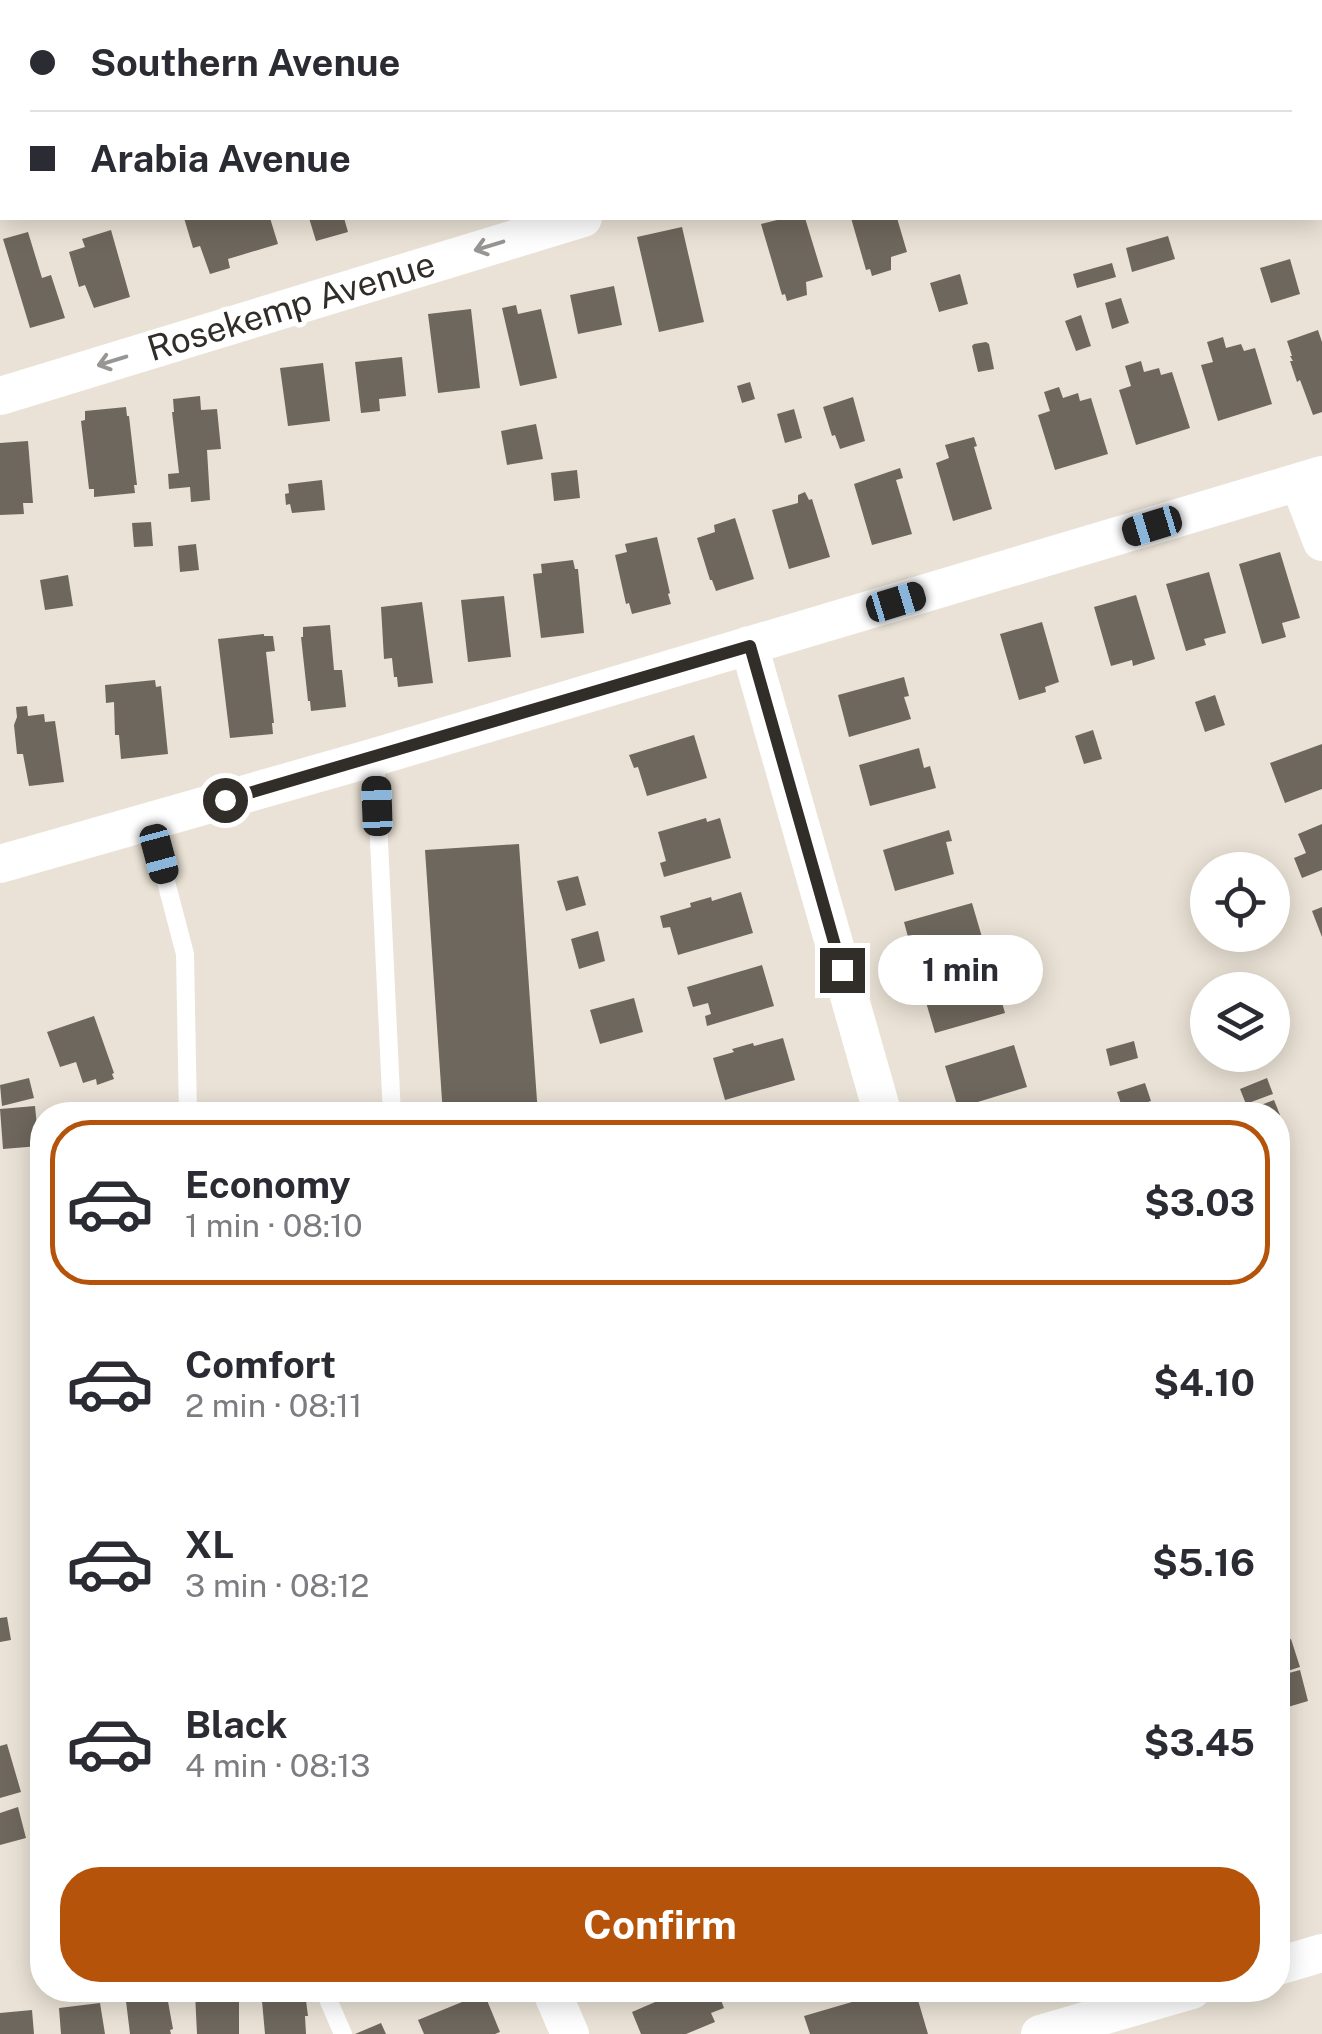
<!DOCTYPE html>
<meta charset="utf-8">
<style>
body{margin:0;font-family:"Public Sans",sans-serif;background:#f7f7f7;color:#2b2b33;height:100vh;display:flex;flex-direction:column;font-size:38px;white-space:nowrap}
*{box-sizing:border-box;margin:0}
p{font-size:32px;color:#7c7c81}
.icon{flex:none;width:55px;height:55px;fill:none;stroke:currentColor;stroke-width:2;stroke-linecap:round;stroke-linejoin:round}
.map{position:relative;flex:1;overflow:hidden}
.panel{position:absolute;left:30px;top:1102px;width:1260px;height:900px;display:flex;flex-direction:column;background:#fff;border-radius:40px;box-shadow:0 5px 25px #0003}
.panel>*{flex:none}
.banner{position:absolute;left:0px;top:0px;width:1322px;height:220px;box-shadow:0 5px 25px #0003;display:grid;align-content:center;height:220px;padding:0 30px;background:#fff}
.buttons{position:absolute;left:1190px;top:852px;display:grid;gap:20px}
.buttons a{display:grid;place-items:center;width:100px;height:100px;border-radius:50%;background:#fff;box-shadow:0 5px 25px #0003;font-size:50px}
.end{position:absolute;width:45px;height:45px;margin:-22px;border:12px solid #312e2a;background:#fff;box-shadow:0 0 0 5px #fff}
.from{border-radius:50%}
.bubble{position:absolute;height:70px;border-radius:35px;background:#fff;box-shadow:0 5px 25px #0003;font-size:32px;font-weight:700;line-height:70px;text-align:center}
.car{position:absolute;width:30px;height:60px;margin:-30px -15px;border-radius:12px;box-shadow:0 0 8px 2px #0007;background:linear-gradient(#222 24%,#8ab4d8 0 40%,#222 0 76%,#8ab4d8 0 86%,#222 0)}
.banner b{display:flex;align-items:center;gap:35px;height:95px;font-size:38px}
.banner b+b{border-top:2px solid #e1e1e2}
.banner i{width:25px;height:25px;background:#2b2b33}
ul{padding:18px 0 0;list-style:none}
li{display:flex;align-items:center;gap:30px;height:165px;margin:0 20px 15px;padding:0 10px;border:5px solid transparent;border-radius:40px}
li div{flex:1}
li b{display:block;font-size:38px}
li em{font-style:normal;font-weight:700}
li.current{border-color:#b45309}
li>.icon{width:90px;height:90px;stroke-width:1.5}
.primary-button{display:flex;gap:20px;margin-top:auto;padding:20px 30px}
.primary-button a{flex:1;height:115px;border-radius:40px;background:#b45309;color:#fff;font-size:40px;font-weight:700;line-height:115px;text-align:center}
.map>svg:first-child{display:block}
</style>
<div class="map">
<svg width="1322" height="2034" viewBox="0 0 1322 2034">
<rect width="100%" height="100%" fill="#eae2d6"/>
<path fill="#6e675d" d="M184,218H270L278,244L228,259L230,268L210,274L200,246L193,248Z
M309,218H344L348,232L316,241Z
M785,218H805L823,277L806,282L807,295L787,301L785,294L782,295L761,224Z
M851,218H897L907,252L891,257V270L872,276L870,269L866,270Z
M682,227L704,322L659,332L637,237Z
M111,230L130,297L94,308L85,285L79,287L69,252L85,247L82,239Z
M28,232L42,278L51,275L65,318L30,328L3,239Z
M1168,236L1175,259L1132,272L1126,248Z
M1290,259L1300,294L1271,303L1260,268Z
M1112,263L1116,277L1077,288L1073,274Z
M960,274L968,304L939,312L930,283Z
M614,286L622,325L578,334L570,295Z
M1121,298L1129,323L1112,329L1105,303Z
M516,305L518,314L541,309L557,378L520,386L502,308Z
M471,309L480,388L438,393L428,314Z
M1081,315L1091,346L1076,351L1065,321Z
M1318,330L1322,342V412L1313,415L1300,380L1297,382L1290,361H1293L1290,356H1292L1287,341Z
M1223,337L1226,348L1241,344L1244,351L1255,348L1272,404L1218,421L1201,365L1213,362L1207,342Z
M986,342L989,344L994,369L978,372L972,346L974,344Z
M402,357L406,396L379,399L380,411L361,413L355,362Z
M1141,361L1144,372L1159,368L1161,375L1172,372L1190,428L1136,445L1119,390L1131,386L1125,366Z
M323,363L330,421L288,426L280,368Z
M750,382L755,399L742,403L737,386Z
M1059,387L1063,398L1078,393L1080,401L1091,398L1108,454L1055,470L1038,415L1050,411L1044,392Z
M200,396L201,410L217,409L221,449L207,450L210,500L191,502L190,487L169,489L168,474L179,473L172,412H174L173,399Z
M853,397L865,441L840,449L835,435L832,436L823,407Z
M126,407L127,416H129L137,485H134L135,493L94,497V489H89L81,421L85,420V411Z
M794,409L802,438L785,443L777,414Z
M536,424L543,459L507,465L501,431Z
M974,437L977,446L974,447L992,509L953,521L936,463L949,458L945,445Z
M28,441L33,503H23L24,514L0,515V443Z
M900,468L903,478L896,480L912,534L872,545L854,484Z
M577,470L580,498L554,501L551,473Z
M322,480L325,510L292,513L290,504L286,505L285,494L289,493L288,484Z
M805,492L809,500L812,499L830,557L789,569L772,510L798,503V495Z
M735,518L754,579L716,591L712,580H710L697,538L715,532L714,525Z
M151,522L153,546L134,547L132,523Z
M657,537L670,593L668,594L671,604L632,614L629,603L626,604L615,555L627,552L625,544Z
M196,544L199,570L180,572L178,546Z
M1280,552L1300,618L1282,623L1286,637L1262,644L1239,564Z
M573,560L575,569H578L584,633L541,638L533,574L542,573L541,564Z
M1209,572L1226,633L1204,639L1206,645L1186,651L1166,584Z
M68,575L73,606L45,610L40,580Z
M1136,595L1155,659L1133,666L1132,660L1111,666L1094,607Z
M504,596L511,657L468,662L461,600Z
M422,602L433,683L398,687L397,677H394L392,658L384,659L381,607Z
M1042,622L1059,682L1045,687L1046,692L1019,700L1000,634Z
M330,625L334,670H342L346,707L311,711L310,701H308L301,637H303V627Z
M264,634V636H273L275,651L266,652L274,723H272L273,734L230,738L218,639Z
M904,677L909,696L904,697L911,719L849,737L838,695Z
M155,680L156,687L161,686L168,754L121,759L119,735H115L114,702L106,703L105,685Z
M1215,695L1225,725L1205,732L1195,702Z
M27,706L28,716L44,714L45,722L55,721L64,782L29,786L23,754H17L14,725L17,717L16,707Z
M1093,730L1102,759L1084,764L1075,736Z
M694,735L707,778L647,796L638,767L634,768L629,755Z
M1322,744V789L1285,803L1270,763Z
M919,748L924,768L930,766L936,788L870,806L859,765Z
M706,818L707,822L720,818L731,858L664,877L660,863L666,861L658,832Z
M1322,824V870L1302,878L1294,858L1306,853L1298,834Z
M949,830L952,841L946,842L954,874L895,891L883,850Z
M519,844L538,1115H443L425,850Z
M578,876L586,905L566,911L557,881Z
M741,892L753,933L678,955L670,927L663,928L660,916L691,907L690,903L711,897L712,901Z
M972,903L984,944L915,963L904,922Z
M1322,907V937L1312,911Z
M598,931L605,961L579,969L571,939Z
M762,965L774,1006L707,1026L705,1016L711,1014L708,1003L693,1007L687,987Z
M993,971L1005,1013L935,1033L923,992Z
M634,998L643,1032L600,1044L590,1010Z
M94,1016L114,1073L112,1074L114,1079L97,1085L96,1079L83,1083L76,1062L60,1067L47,1032Z
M783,1038L795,1080L725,1100L713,1058L734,1052L732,1049L753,1043L754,1046Z
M1134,1041L1138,1058L1110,1066L1106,1049Z
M1014,1045L1027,1087L958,1108L945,1066Z
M29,1078L34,1098L2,1106L0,1085Z
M1267,1078L1273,1094L1246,1104L1240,1089Z
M1145,1083L1151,1101L1123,1110L1117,1092Z
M1274,1100L1280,1115H1250L1248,1110Z
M35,1106L39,1146L3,1149L0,1109Z
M7,1617L11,1640L0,1642V1618Z
M1291,1639L1300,1667L1278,1674V1644Z
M1300,1670L1308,1701L1278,1710V1676Z
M7,1744L21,1792L0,1798V1746Z
M18,1807L26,1838L0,1845V1813Z
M234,1990L235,2001H239V2034H197L195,1993Z
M261,1990H302L303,1994L305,1993L308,2016H305L306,2034H265Z
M683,1990H717L724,2008L711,2013L715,2022L686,2034H641L632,2012Z
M893,1990H915L928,2034H810L804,2016Z
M484,1993L500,2032L495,2034H424L418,2020Z
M167,1996L173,2029L170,2030L171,2034H130L126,2001Z
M100,2003L105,2034H61L59,2008Z
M32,2010L34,2034H0V2013Z
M381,2023L386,2034H355Z"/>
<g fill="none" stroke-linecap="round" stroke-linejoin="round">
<path stroke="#fff" stroke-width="18" d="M375,757L392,1115
M150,821L185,954L188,1115
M324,1990L343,2034"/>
<path stroke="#fff" stroke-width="38" d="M1313,2L1321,0
M0,396L583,218
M1299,482L1322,542
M749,645L883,1115
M0,864L375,757L1322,475
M1278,1966L1322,1953
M551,1990L570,2034
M1040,2034L1192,1990"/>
</g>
<defs><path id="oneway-shaft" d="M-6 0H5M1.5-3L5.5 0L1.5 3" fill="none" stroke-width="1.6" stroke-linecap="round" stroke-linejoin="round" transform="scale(2.5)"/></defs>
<g stroke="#989694">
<use href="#oneway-shaft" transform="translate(489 246) rotate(163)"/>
<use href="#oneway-shaft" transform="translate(112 361) rotate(163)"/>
</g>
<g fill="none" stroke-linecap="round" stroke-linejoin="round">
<path stroke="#312e2a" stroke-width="12" d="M225,800L750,646L842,970"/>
</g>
<g text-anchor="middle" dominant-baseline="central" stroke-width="10" stroke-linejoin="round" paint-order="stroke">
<g font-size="35" fill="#312e2a" stroke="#fff">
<text transform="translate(291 306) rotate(-17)">Rosekemp Avenue</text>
</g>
</g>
</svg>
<div class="buttons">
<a><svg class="icon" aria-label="locate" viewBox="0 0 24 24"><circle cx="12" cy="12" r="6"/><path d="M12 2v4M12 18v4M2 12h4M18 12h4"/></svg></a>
<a><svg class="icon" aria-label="layers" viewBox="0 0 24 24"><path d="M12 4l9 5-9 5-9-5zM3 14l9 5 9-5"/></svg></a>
</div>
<i class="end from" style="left:225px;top:800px"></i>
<i class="end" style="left:842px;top:970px"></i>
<div class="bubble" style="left:878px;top:935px;width:165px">1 min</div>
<i class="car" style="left:1152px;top:526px;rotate:253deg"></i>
<i class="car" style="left:896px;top:602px;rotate:73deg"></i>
<i class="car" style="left:377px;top:806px;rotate:358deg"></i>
<i class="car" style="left:159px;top:854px;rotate:165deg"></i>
<div class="banner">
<b><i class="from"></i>Southern Avenue</b>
<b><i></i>Arabia Avenue</b>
</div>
<section class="panel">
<ul>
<li class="current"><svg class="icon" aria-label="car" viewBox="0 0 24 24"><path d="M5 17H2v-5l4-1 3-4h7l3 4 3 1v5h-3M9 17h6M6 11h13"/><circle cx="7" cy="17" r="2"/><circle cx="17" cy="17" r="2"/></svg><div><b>Economy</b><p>1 min · 08:10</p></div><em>$3.03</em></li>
<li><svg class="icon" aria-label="car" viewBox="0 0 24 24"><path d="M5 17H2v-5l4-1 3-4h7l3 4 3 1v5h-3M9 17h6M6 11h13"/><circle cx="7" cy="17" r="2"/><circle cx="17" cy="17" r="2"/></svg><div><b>Comfort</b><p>2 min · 08:11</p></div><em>$4.10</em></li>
<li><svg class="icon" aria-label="car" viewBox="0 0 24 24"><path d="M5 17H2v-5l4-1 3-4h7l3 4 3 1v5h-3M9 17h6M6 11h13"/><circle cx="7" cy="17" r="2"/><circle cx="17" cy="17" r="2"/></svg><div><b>XL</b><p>3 min · 08:12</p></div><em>$5.16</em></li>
<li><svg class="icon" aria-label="car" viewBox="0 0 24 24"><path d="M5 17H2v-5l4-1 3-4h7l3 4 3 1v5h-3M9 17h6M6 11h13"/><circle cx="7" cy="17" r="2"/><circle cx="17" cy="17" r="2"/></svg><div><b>Black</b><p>4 min · 08:13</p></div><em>$3.45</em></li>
</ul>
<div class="primary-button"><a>Confirm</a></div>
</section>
</div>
